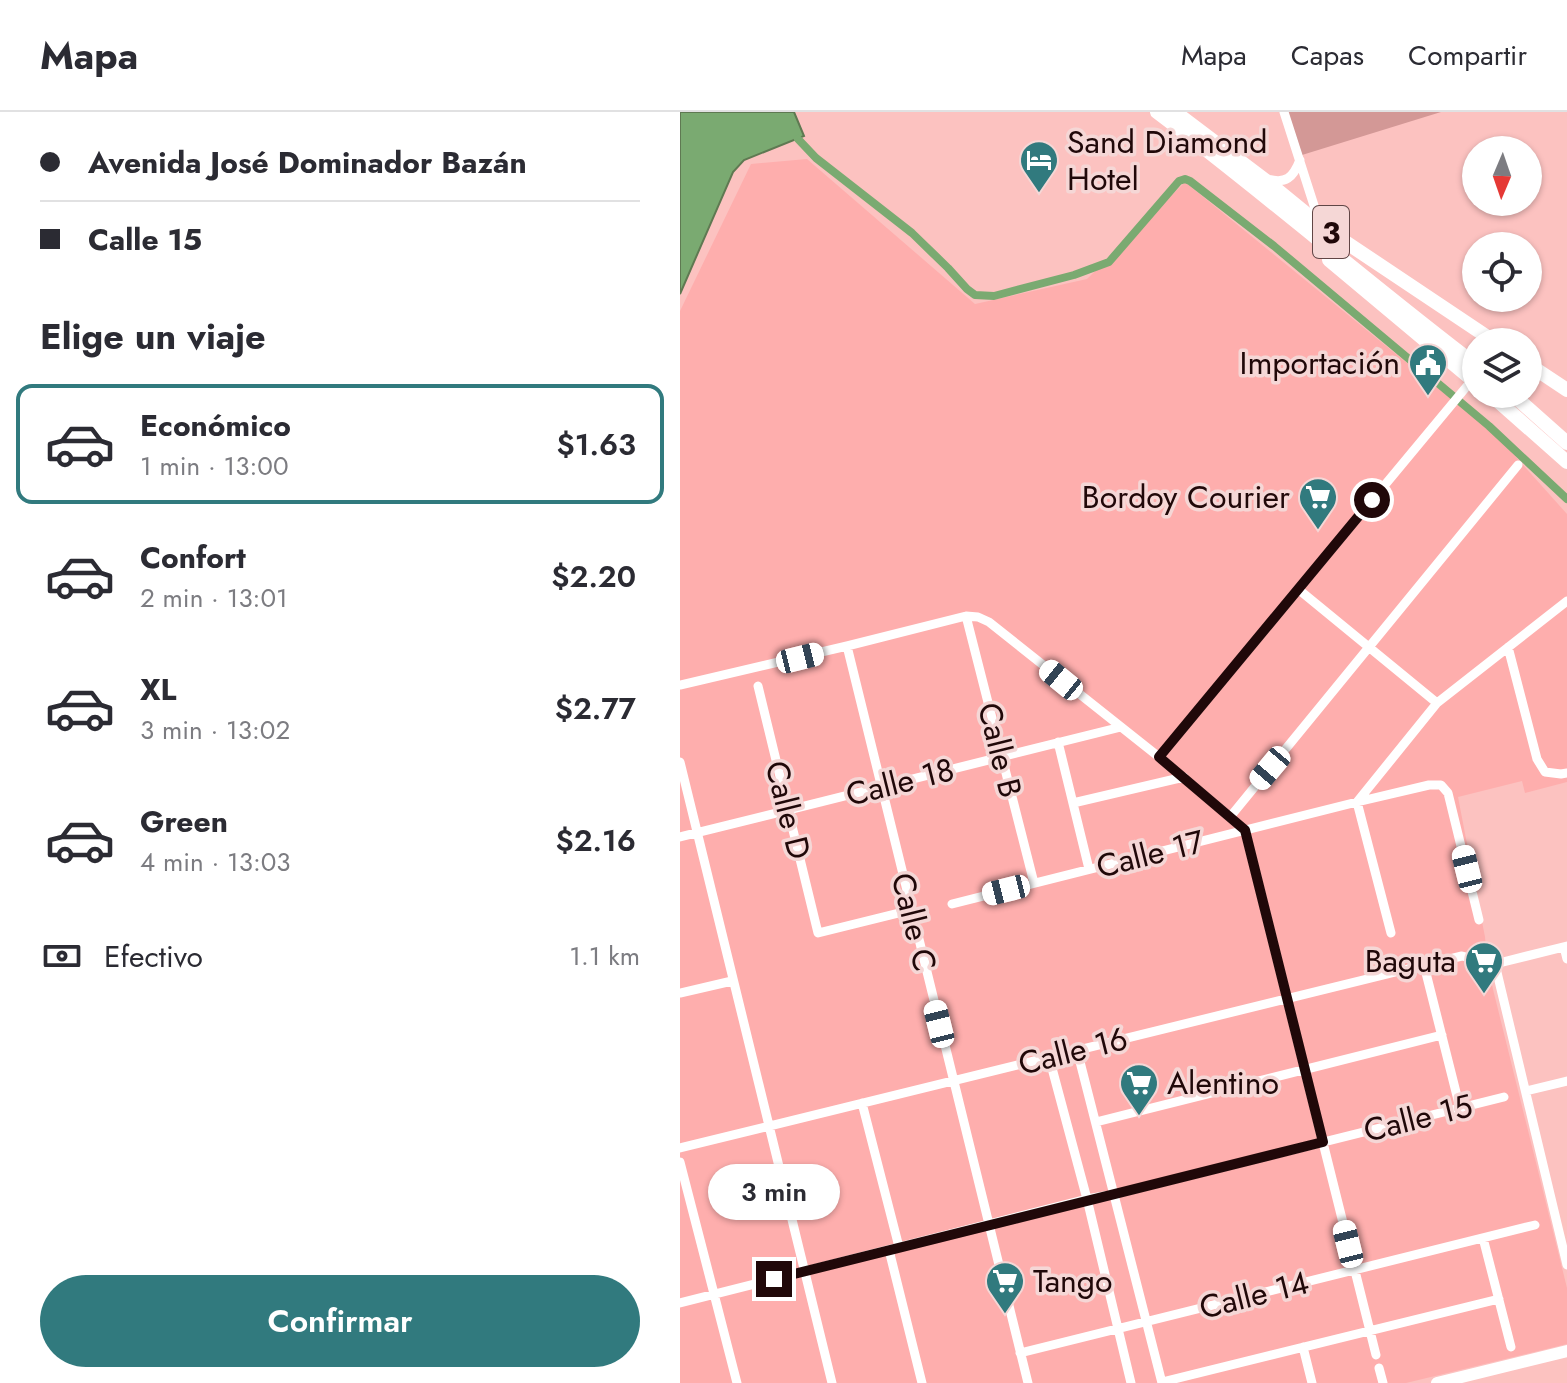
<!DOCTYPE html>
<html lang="es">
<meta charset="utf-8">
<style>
body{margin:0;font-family:Jost,sans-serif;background:#f2f2f3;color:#2b2b33;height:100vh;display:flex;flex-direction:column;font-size:30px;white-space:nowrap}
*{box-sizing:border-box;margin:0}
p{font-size:26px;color:#7c7c81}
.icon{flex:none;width:44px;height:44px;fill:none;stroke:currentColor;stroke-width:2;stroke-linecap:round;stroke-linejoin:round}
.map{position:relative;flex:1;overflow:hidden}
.side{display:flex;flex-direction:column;background:#fff;width:680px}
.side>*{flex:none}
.guide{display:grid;align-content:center;height:176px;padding:0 40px;background:#fff}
.needle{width:52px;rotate:182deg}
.tools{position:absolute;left:782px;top:24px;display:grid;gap:16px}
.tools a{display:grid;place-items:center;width:80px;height:80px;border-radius:50%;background:#fff;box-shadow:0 2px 6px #0004;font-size:40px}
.end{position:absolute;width:36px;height:36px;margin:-18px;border:10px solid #200809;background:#fff;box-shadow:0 0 0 4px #fff}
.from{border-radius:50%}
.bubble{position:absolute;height:56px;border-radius:28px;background:#fff;box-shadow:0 2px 6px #0004;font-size:26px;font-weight:600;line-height:56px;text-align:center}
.car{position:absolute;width:24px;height:48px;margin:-24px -12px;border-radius:10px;box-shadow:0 0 6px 2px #0007;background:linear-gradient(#fff 24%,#345 0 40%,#fff 0 76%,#345 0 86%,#fff 0)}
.guide b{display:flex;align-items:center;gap:28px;height:76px;font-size:30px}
.guide b+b{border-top:2px solid #e1e1e2}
.guide i{width:20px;height:20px;background:#2b2b33}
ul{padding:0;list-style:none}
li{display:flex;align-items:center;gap:24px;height:120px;margin:0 16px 12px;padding:0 24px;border:4px solid transparent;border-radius:16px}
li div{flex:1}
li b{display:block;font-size:30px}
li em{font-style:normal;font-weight:600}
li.on{border-color:#317a7e}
li>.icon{width:72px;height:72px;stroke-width:1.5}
h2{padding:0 40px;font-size:36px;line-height:96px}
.pay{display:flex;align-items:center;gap:20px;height:88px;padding:0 40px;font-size:30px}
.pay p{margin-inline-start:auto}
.primary-button{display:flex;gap:16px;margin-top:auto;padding:16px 40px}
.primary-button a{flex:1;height:92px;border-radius:48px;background:#317a7e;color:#fff;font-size:32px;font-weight:600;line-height:92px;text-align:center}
header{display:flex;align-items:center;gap:48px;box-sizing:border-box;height:112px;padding:0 40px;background:#fff;border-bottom:2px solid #e1e1e2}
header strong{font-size:38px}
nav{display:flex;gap:44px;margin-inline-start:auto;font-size:28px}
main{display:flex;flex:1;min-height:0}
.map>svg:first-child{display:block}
</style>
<header>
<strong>Mapa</strong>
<nav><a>Mapa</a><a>Capas</a><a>Compartir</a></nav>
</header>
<main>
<section class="side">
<div class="guide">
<b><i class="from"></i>Avenida José Dominador Bazán</b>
<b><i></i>Calle 15</b>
</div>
<h2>Elige un viaje</h2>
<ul>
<li class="on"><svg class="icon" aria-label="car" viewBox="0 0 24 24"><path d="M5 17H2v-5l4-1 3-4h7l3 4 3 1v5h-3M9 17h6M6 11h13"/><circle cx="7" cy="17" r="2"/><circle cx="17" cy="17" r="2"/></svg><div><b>Económico</b><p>1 min · 13:00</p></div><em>$1.63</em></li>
<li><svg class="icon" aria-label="car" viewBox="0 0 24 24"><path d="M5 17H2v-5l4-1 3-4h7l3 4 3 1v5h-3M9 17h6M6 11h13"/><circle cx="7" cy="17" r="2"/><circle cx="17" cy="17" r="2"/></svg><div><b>Confort</b><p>2 min · 13:01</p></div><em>$2.20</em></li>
<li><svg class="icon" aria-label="car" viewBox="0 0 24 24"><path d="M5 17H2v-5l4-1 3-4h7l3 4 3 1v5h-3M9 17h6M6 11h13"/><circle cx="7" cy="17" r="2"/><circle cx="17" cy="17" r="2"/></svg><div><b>XL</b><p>3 min · 13:02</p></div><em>$2.77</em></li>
<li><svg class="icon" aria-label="car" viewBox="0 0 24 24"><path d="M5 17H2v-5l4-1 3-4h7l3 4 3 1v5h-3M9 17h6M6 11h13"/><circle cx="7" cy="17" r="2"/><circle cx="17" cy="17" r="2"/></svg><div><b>Green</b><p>4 min · 13:03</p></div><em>$2.16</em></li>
</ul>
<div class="pay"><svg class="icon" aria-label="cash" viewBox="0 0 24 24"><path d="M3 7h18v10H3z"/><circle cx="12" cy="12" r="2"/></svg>Efectivo<p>1.1 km</p></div>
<div class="primary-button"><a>Confirmar</a></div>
</section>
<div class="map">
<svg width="887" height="1271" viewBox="0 0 887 1271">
<rect width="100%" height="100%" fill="#fcc2c0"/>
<path fill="#feaead" d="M127,47L295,192L407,167L505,70L819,326L887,402V670L845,681L842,669L778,685L805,825L808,857L887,1176V1232L726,1271H0V199L71,52Z"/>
<path fill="#d39896" d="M608,0H761L622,43Z"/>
<path fill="#7aaa71" stroke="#5f7952" stroke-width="2" d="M0,0H114L124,24L64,48L53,60L0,182Z"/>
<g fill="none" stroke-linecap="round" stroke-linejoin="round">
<path stroke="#7aaa71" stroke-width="8" d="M118,27L136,46L232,121L268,156L287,177L295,183L314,184L394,163L429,150L499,69L505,67L510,69L594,134L809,314L887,387"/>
<path stroke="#fff" stroke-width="9" d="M604,0L639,109
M587,67C606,72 613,66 620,48
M618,477L757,591
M286,504L354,771
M167,534L348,1271
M828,535L857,647L865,660L881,662L887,661
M0,573L167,534L286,504L298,505L309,510L479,645L565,718L696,1243
M78,574L138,821L231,798
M378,630L409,757
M479,645L792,268
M0,650C50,857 101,1064 152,1271
M393,691L504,665
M550,705L838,353
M0,725L441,615
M272,792L677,690L749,673H761L768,681L799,808
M711,821L677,690L757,591L887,489
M884,835L887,847
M795,847L815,852L887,834
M815,852L887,1153
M744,853L780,996
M0,881L52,869
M397,938L482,1271
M369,945L407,1087L451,1271
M846,979L887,969
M182,991L219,1135
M416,1010L762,923
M0,1036L744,853L782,844L786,845
M0,1050L57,1271
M803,1126L831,1235
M209,1138L242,1271
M0,1191L407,1087L435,1082L824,985
M623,1235L632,1271
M340,1241L855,1113
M699,1256L703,1271
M482,1270L819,1187"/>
<path stroke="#fff" stroke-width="12" d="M757,1271L887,1239"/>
<path stroke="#fff" stroke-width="14" d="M477,0C586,82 688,171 796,253
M495,0L585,68L640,113L815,230
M649,148L796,271
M848,252L887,278
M810,282L887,350
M832,282L887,331"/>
</g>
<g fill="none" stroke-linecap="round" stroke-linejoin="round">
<path stroke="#200809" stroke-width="10" d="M94,1167L643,1030L565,718L479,645L692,388"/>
</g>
<defs>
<g id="hotel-pin" transform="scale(2)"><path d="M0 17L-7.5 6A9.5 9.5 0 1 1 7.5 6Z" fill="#317a7e" stroke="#f5d7d6"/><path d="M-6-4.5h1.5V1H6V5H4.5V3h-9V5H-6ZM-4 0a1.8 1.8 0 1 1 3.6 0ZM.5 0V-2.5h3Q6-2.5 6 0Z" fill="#fff"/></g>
<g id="civic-pin" transform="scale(2)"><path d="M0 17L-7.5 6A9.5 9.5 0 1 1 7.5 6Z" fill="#317a7e" stroke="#f5d7d6"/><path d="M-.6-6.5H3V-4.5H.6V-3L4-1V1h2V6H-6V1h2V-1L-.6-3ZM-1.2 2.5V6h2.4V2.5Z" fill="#fff"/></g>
<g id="supermarket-pin" transform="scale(2)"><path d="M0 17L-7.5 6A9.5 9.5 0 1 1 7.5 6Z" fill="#317a7e" stroke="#f5d7d6"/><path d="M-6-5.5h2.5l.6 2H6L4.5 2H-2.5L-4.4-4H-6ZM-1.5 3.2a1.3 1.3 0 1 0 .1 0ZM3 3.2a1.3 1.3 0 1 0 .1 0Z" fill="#fff"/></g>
</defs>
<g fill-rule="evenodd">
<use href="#hotel-pin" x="359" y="48"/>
<use href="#civic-pin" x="748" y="251"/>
<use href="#supermarket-pin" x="638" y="385"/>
<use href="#supermarket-pin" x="804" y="849"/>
<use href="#supermarket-pin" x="459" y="971"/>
<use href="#supermarket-pin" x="325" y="1169"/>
</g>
<g text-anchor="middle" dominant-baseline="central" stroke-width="7" stroke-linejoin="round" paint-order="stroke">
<rect fill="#f5d7d6" stroke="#604646" stroke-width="2" x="633" y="94" width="36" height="52" rx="6"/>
<g font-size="30" font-weight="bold" fill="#200809">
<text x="651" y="120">3</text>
</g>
<g font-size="32" fill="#200809" stroke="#f5d7d6" text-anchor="start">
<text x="387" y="30">Sand Diamond<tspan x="387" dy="37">Hotel</tspan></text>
<text x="720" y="251" text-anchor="end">Importación</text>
<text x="610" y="385" text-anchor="end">Bordoy Courier</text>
<text x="776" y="849" text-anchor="end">Baguta</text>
<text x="487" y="971">Alentino</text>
<text x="353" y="1169">Tango</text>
</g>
<g font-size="32" fill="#200809" stroke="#f5d7d6">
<text transform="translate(320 638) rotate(76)">Calle B</text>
<text transform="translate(220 670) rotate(-14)">Calle 18</text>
<text transform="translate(108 698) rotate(76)">Calle D</text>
<text transform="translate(470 742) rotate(-14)">Calle 17</text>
<text transform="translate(234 810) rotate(76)">Calle C</text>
<text transform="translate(393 939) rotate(-14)">Calle 16</text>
<text transform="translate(738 1006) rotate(-14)">Calle 15</text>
<text transform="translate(574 1183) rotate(-14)">Calle 14</text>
</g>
</g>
</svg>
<div class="tools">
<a><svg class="needle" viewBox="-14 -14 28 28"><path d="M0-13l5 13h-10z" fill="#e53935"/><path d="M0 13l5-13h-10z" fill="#7c7c81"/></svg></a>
<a><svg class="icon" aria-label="locate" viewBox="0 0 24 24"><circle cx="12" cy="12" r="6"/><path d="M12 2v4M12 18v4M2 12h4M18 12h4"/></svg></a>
<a><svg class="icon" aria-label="layers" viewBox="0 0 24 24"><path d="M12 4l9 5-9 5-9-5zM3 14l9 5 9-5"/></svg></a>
</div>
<i class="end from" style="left:692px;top:388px"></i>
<i class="end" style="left:94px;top:1167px"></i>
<div class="bubble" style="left:28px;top:1052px;width:132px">3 min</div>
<i class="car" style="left:120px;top:546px;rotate:76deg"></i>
<i class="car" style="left:381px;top:568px;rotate:309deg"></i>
<i class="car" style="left:590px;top:656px;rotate:220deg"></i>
<i class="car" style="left:787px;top:757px;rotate:346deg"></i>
<i class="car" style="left:326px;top:778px;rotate:256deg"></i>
<i class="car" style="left:259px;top:912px;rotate:346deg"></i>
<i class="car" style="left:668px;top:1132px;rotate:346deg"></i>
</div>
</main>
